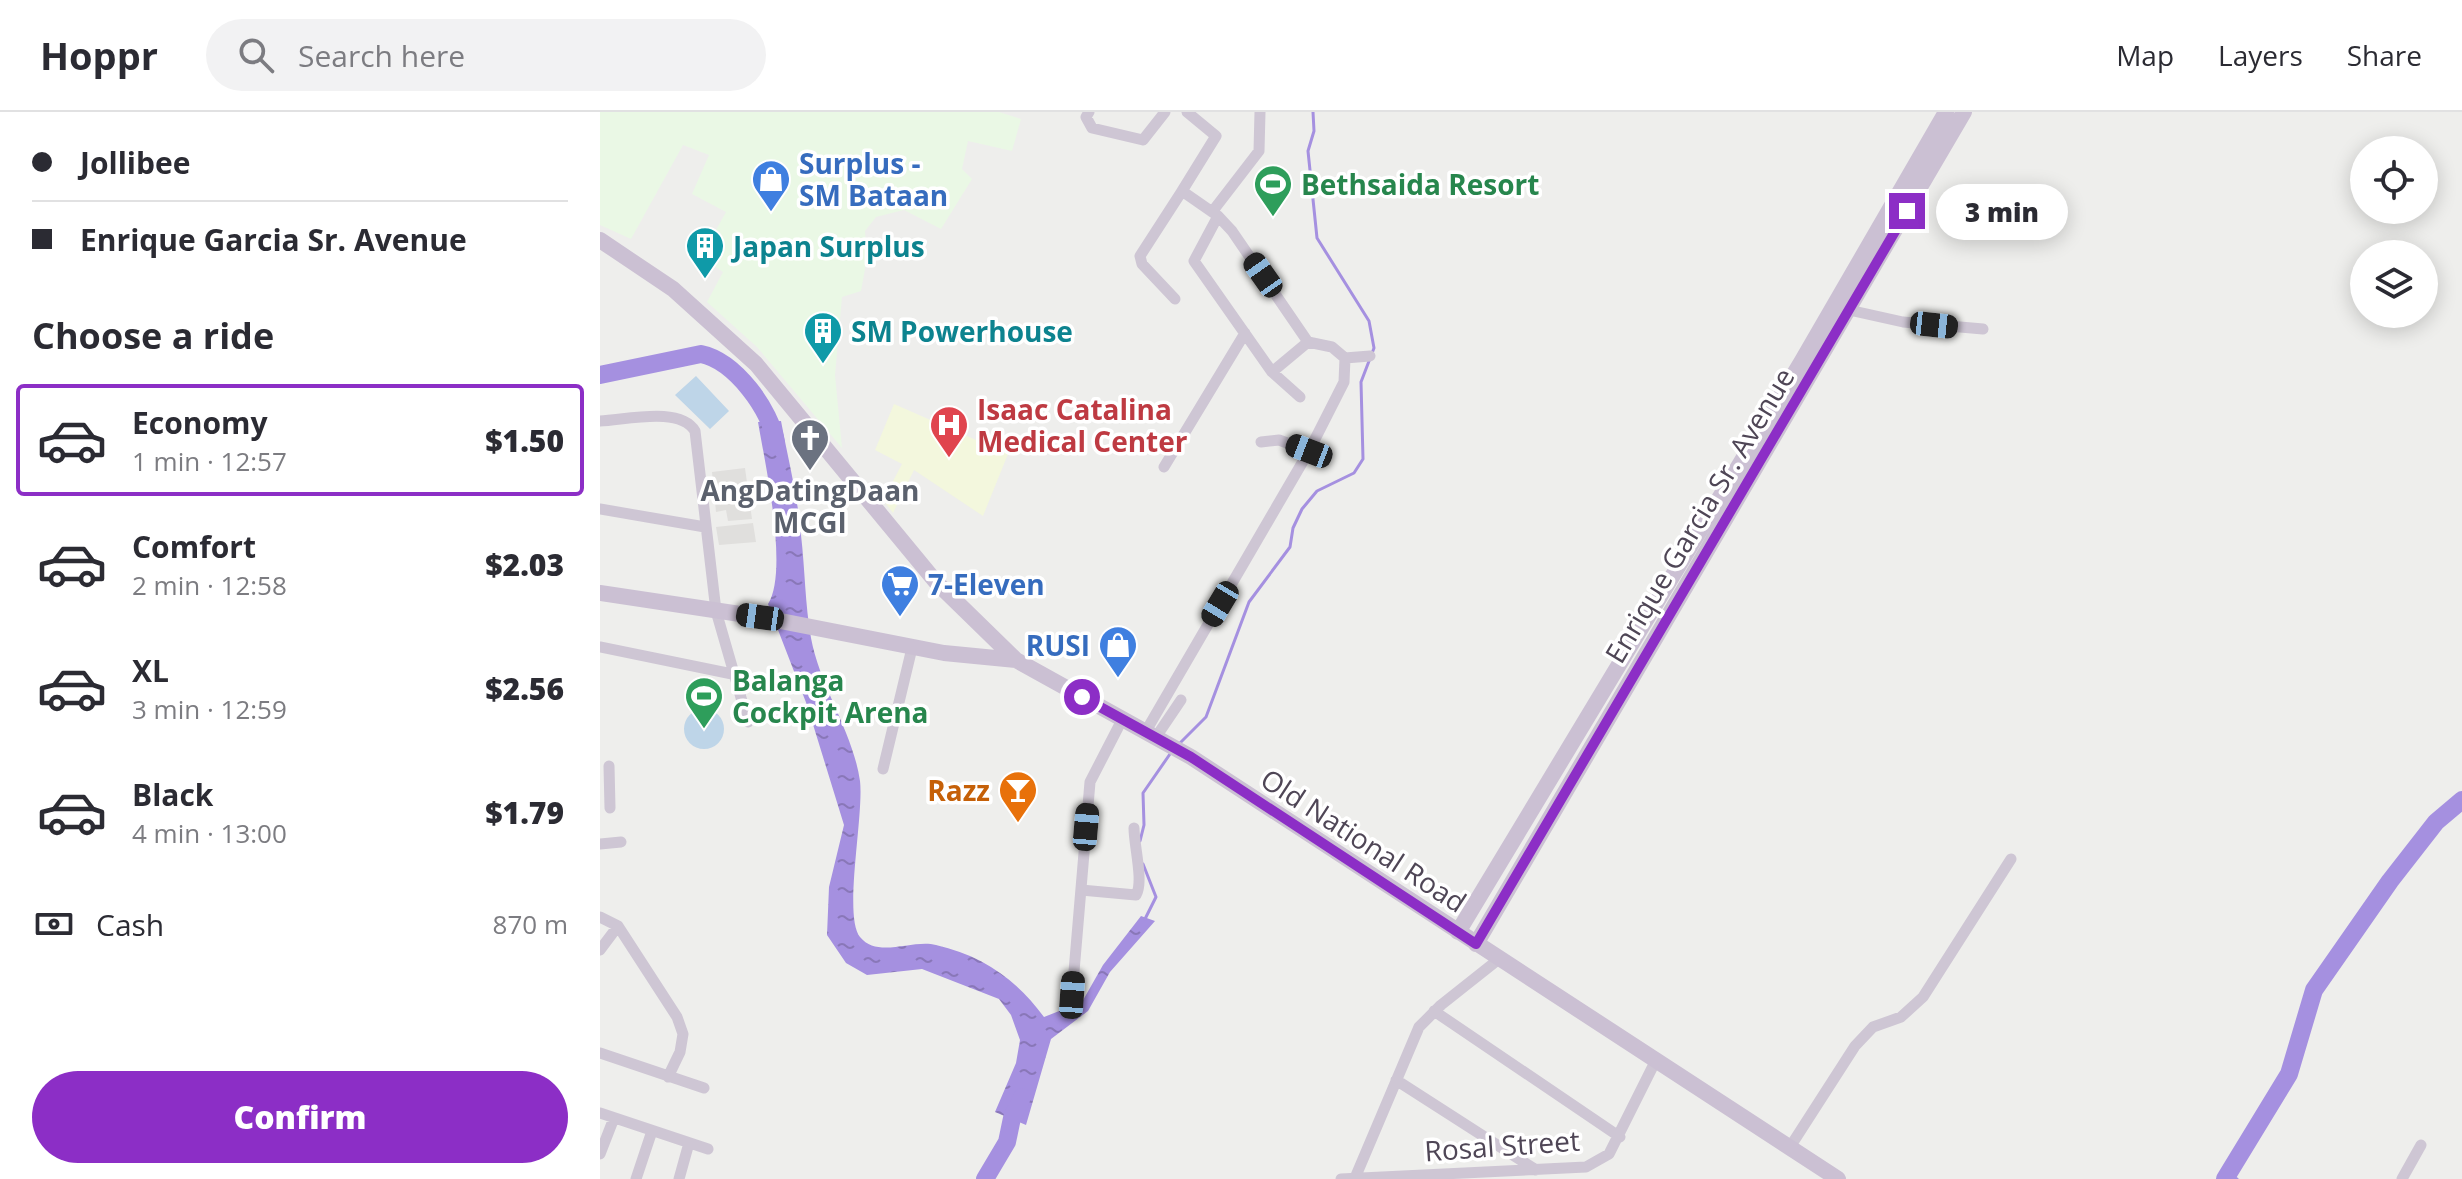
<!DOCTYPE html>
<meta charset="utf-8">
<style>
body{margin:0;font-family:"Open Sans",sans-serif;background:#f2f2f3;color:#2b2b33;height:100vh;display:flex;flex-direction:column;font-size:30px;white-space:nowrap}
*{box-sizing:border-box;margin:0}
p{font-size:26px;color:#7c7c81}
.icon{flex:none;width:44px;height:44px;fill:none;stroke:currentColor;stroke-width:2;stroke-linecap:round;stroke-linejoin:round}
.map{position:relative;flex:1;overflow:hidden}
.sheet{display:flex;flex-direction:column;background:#fff;width:600px}
.sheet>*{flex:none}
.top-card{display:grid;align-content:center;height:176px;padding:0 32px;background:#fff}
.buttons{position:absolute;left:1750px;top:24px;display:grid;gap:16px}
.buttons a{display:grid;place-items:center;width:88px;height:88px;border-radius:50%;background:#fff;box-shadow:0 4px 20px #0003;font-size:40px}
.end{position:absolute;width:36px;height:36px;margin:-18px;border:10px solid #8c2ec6;background:#fff;box-shadow:0 0 0 4px #fff}
.from{border-radius:50%}
.bubble{position:absolute;height:56px;border-radius:28px;background:#fff;box-shadow:0 4px 20px #0003;font-size:26px;font-weight:800;line-height:56px;text-align:center}
.car{position:absolute;width:24px;height:48px;margin:-24px -12px;border-radius:10px;box-shadow:0 0 6px 2px #0007;background:linear-gradient(#222 24%,#8ab4d8 0 40%,#222 0 76%,#8ab4d8 0 86%,#222 0)}
.top-card b{display:flex;align-items:center;gap:28px;height:76px;font-size:30px}
.top-card b+b{border-top:2px solid #e1e1e2}
.top-card i{width:20px;height:20px;background:#2b2b33}
ul{padding:0;list-style:none}
li{display:flex;align-items:center;gap:24px;height:112px;margin:0 16px 12px;padding:0 16px;border:4px solid transparent;border-radius:8px}
li div{flex:1}
li b{display:block;font-size:30px}
li em{font-style:normal;font-weight:800}
li.current{border-color:#8c2ec6}
li>.icon{width:72px;height:72px;stroke-width:1.5}
h2{padding:0 32px;font-size:36px;line-height:96px}
.pay{display:flex;align-items:center;gap:20px;height:88px;padding:0 32px;font-size:30px}
.pay p{margin-inline-start:auto}
.cta{display:flex;gap:16px;margin-top:auto;padding:16px 32px}
.cta a{flex:1;height:92px;border-radius:48px;background:#8c2ec6;color:#fff;font-size:32px;font-weight:800;line-height:92px;text-align:center}
header{display:flex;align-items:center;gap:48px;box-sizing:border-box;height:112px;padding:0 40px;background:#fff;border-bottom:2px solid #e1e1e2}
header strong{font-size:38px}
nav{display:flex;gap:44px;margin-inline-start:auto;font-size:28px}
.search{width:560px;height:72px;background:#f2f2f3;display:flex;align-items:center;gap:20px;box-sizing:border-box;padding:0 28px;border-radius:44px;color:#7c7c81;font-size:30px}
main{display:flex;flex:1;min-height:0}
.map>svg:first-child{display:block}
</style>
<header>
<strong>Hoppr</strong>
<div class="search"><svg class="icon" aria-label="search" viewBox="0 0 24 24"><circle cx="10" cy="10" r="6"/><path d="M15 15l6 6"/></svg>Search here</div>
<nav><a>Map</a><a>Layers</a><a>Share</a></nav>
</header>
<main>
<section class="sheet">
<div class="top-card">
<b><i class="from"></i>Jollibee</b>
<b><i></i>Enrique Garcia Sr. Avenue</b>
</div>
<h2>Choose a ride</h2>
<ul>
<li class="current"><svg class="icon" aria-label="car" viewBox="0 0 24 24"><path d="M5 17H2v-5l4-1 3-4h7l3 4 3 1v5h-3M9 17h6M6 11h13"/><circle cx="7" cy="17" r="2"/><circle cx="17" cy="17" r="2"/></svg><div><b>Economy</b><p>1 min · 12:57</p></div><em>$1.50</em></li>
<li><svg class="icon" aria-label="car" viewBox="0 0 24 24"><path d="M5 17H2v-5l4-1 3-4h7l3 4 3 1v5h-3M9 17h6M6 11h13"/><circle cx="7" cy="17" r="2"/><circle cx="17" cy="17" r="2"/></svg><div><b>Comfort</b><p>2 min · 12:58</p></div><em>$2.03</em></li>
<li><svg class="icon" aria-label="car" viewBox="0 0 24 24"><path d="M5 17H2v-5l4-1 3-4h7l3 4 3 1v5h-3M9 17h6M6 11h13"/><circle cx="7" cy="17" r="2"/><circle cx="17" cy="17" r="2"/></svg><div><b>XL</b><p>3 min · 12:59</p></div><em>$2.56</em></li>
<li><svg class="icon" aria-label="car" viewBox="0 0 24 24"><path d="M5 17H2v-5l4-1 3-4h7l3 4 3 1v5h-3M9 17h6M6 11h13"/><circle cx="7" cy="17" r="2"/><circle cx="17" cy="17" r="2"/></svg><div><b>Black</b><p>4 min · 13:00</p></div><em>$1.79</em></li>
</ul>
<div class="pay"><svg class="icon" aria-label="cash" viewBox="0 0 24 24"><path d="M3 7h18v10H3z"/><circle cx="12" cy="12" r="2"/></svg>Cash<p>870 m</p></div>
<div class="cta"><a>Confirm</a></div>
</section>
<div class="map">
<svg width="1862" height="1067" viewBox="0 0 1862 1067">
<defs>
<pattern id="water-ripples" width="26" height="14" patternUnits="userSpaceOnUse" patternTransform="scale(2)"><rect width="26" height="14" fill="#a590e0"/><path d="M2 4q2-2 4 0t4 0M15 11q2-2 4 0t4 0" fill="none" stroke="#8977b8"/></pattern>
</defs>
<rect width="100%" height="100%" fill="#eeeeec"/>
<path fill="#eaf8e5" d="M0,0H399L421,7L412,39L368,29L362,57L372,67L341,117L304,98L276,105L265,119L267,146L261,179L242,185L235,263L242,336L157,235L107,190L123,160L101,145L126,100L92,82L109,43L83,33L31,127L0,113Z"/>
<path fill="#e0dfdd" d="M145,356L152,407L128,409L126,398L116,400L112,360Z
M153,411L156,430L119,433L116,415Z"/>
<path fill="#f3f7dd" d="M294,292L408,342L383,404L314,358L293,401L283,388L302,352L275,338Z"/>
<path fill="#bed5e8" d="M96,264L129,299L110,317L75,283Z
M84 617a20 20 0 1 1 40 0a20 20 0 1 1-40 0Z"/>
<path fill="url(#water-ripples)" d="M181,309C188,347 198,385 201,423C205,457 205,492 211,526C220,575 253,620 260,669C264,704 243,804 260,825C278,847 312,827 336,833C383,844 416,867 444,905L482,890L503,853L541,804L555,809L510,860L488,899L451,927L426,1013L395,1000L416,951L420,928L411,903L399,887L322,857L267,863L246,851L227,823L229,775L244,713L207,593L168,492C189,459 165,351 158,310Z"/>
<g fill="none" stroke-linecap="round" stroke-linejoin="round">
<path stroke="#a590e0" stroke-width="3" d="M578,633L606,605L649,490L690,435L693,416L702,397L717,379L754,361L763,347L761,270L774,236L769,209L717,126L708,39L714,19L713,0
M540,729L544,713L543,681L570,642
M543,752L556,785L545,807
M1628,1062L1637,1067"/>
<path stroke="#a590e0" stroke-width="18" d="M0,263L101,242C135,249 171,298 176,331
M385,1067L407,1030L412,1006L422,985
M1625,1067L1689,962L1714,878L1790,769L1836,710L1862,688"/>
<path stroke="#cec6d4" stroke-width="11" d="M489,0L486,5L492,16L543,28L565,0
M587,0L616,24L582,79L618,104L632,119L708,230
M612,100L659,39L660,0
M618,104L594,149L672,260L700,285
M575,187L542,152L540,144L582,79
M1249,198L1303,210L1383,217
M745,246L770,244
M672,260L708,230
M0,309C26,308 80,294 95,319L116,499L148,610
M661,330L679,328L709,339
M564,355L645,221
M0,397L105,415
M0,535L137,563
M546,619L709,339L744,270L745,246L732,235L708,230
M556,625L581,588
M9,654L10,696
M283,657L312,536
M0,732L21,730
M481,778L536,783C544,770 534,734 534,716
M0,805L18,814L77,905L83,922L80,940L68,965
M0,838L18,814
M472,883L490,670L523,606
M834,899L1020,1025
M0,941L104,976
M796,968L936,1058
M0,1001L108,1037
M1190,1035L1255,934L1273,915L1301,905L1323,885L1411,747
M0,1042L14,1006
M755,1066L819,915L841,893L899,847
M36,1067L52,1019
M79,1067L89,1031
M741,1067L986,1055L1009,1042L1055,950
M1802,1067L1821,1033"/>
<path stroke="#cbc0d3" stroke-width="16" d="M0,128L73,177L156,252L336,470L416,548L591,645L1238,1067
M0,481L160,505L344,541L416,548
M858,820L1202,249L1346,0
M876,832L1364,0"/>
</g>
<g fill="none" stroke-linecap="round" stroke-linejoin="round">
<path stroke="#8c2ec6" stroke-width="10" d="M482,585L591,645L876,832L1307,99"/>
</g>
<defs>
<g id="shop-pin" transform="scale(2)"><path d="M0 17L-7.5 6A9.5 9.5 0 1 1 7.5 6Z" fill="#3f7fe0" stroke="#fff"/><path d="M-5-2.5h2.3a2.7 3.5 0 0 1 5.4 0H5L5.5 6h-11ZM-1.5-2.5h3a1.5 2.3 0 0 0-3 0Z" fill="#fff"/></g>
<g id="stadium-pin" transform="scale(2)"><path d="M0 17L-7.5 6A9.5 9.5 0 1 1 7.5 6Z" fill="#2e9e5b" stroke="#fff"/><path d="M0-5a6.5 5 0 1 0 0 10a6.5 5 0 1 0 0-10ZM-3.5-1.8h7v3.6h-7Z" fill="#fff"/></g>
<g id="building-pin" transform="scale(2)"><path d="M0 17L-7.5 6A9.5 9.5 0 1 1 7.5 6Z" fill="#0f9aa8" stroke="#fff"/><path d="M-4-6H4V6H1V3H-1V6H-4ZM-2.5-4.3h1.7v1.8h-1.7ZM.8-4.3h1.7v1.8H.8ZM-2.5-1h1.7V.8h-1.7ZM.8-1h1.7V.8H.8Z" fill="#fff"/></g>
<g id="hospital-pin" transform="scale(2)"><path d="M0 17L-7.5 6A9.5 9.5 0 1 1 7.5 6Z" fill="#e0444e" stroke="#fff"/><path d="M-5-5h3v3.5h4V-5h3V5h-3V1.5h-4V5h-3Z" fill="#fff"/></g>
<g id="church-pin" transform="scale(2)"><path d="M0 17L-7.5 6A9.5 9.5 0 1 1 7.5 6Z" fill="#6b7280" stroke="#fff"/><path d="M-1.2-6h2.4v3.5h3.3v2.4h-3.3V6h-2.4V-.1h-3.3v-2.4h3.3Z" fill="#fff"/></g>
<g id="supermarket-pin" transform="scale(2)"><path d="M0 17L-7.5 6A9.5 9.5 0 1 1 7.5 6Z" fill="#3f7fe0" stroke="#fff"/><path d="M-6-5.5h2.5l.6 2H6L4.5 2H-2.5L-4.4-4H-6ZM-1.5 3.2a1.3 1.3 0 1 0 .1 0ZM3 3.2a1.3 1.3 0 1 0 .1 0Z" fill="#fff"/></g>
<g id="bar-pin" transform="scale(2)"><path d="M0 17L-7.5 6A9.5 9.5 0 1 1 7.5 6Z" fill="#e8710a" stroke="#fff"/><path d="M-6-5H6L.8 .8V4.5H3.5V6h-7V4.5H-.8V.8Z" fill="#fff"/></g>
</defs>
<g fill-rule="evenodd">
<use href="#shop-pin" x="171" y="67"/>
<use href="#stadium-pin" x="673" y="72"/>
<use href="#building-pin" x="105" y="134"/>
<use href="#building-pin" x="223" y="219"/>
<use href="#hospital-pin" x="349" y="313"/>
<use href="#church-pin" x="210" y="326"/>
<use href="#supermarket-pin" x="300" y="472"/>
<use href="#shop-pin" x="518" y="533"/>
<use href="#stadium-pin" x="104" y="584"/>
<use href="#bar-pin" x="418" y="678"/>
</g>
<g text-anchor="middle" dominant-baseline="central" stroke-width="7" stroke-linejoin="round" paint-order="stroke">
<g font-size="28" font-weight="bold" fill="#366cbe" stroke="#fff" text-anchor="start">
<text x="199" y="51">Surplus -<tspan x="199" dy="32">SM Bataan</tspan></text>
<text x="328" y="472">7-Eleven</text>
<text x="490" y="533" text-anchor="end">RUSI</text>
</g>
<g font-size="28" font-weight="bold" fill="#27864d" stroke="#fff" text-anchor="start">
<text x="701" y="72">Bethsaida Resort</text>
<text x="132" y="568">Balanga<tspan x="132" dy="32">Cockpit Arena</tspan></text>
</g>
<g font-size="28" font-weight="bold" fill="#0d838f" stroke="#fff" text-anchor="start">
<text x="133" y="134">Japan Surplus</text>
<text x="251" y="219">SM Powerhouse</text>
</g>
<g font-size="28" font-weight="bold" fill="#be3a42" stroke="#fff" text-anchor="start">
<text x="377" y="297">Isaac Catalina<tspan x="377" dy="32">Medical Center</tspan></text>
</g>
<g font-size="28" font-weight="bold" fill="#5b616d" stroke="#fff">
<text x="210" y="378">AngDatingDaan<tspan x="210" dy="32">MCGI</tspan></text>
</g>
<g font-size="28" fill="#4f4656" stroke="#fff">
<text transform="translate(1099 403) rotate(-59)">Enrique Garcia Sr. Avenue</text>
<text transform="translate(764 728) rotate(33)">Old National Road</text>
<text transform="translate(902 1033) rotate(-4)">Rosal Street</text>
</g>
<g font-size="28" font-weight="bold" fill="#c56008" stroke="#fff" text-anchor="end">
<text x="390" y="678">Razz</text>
</g>
</g>
</svg>
<div class="buttons">
<a><svg class="icon" aria-label="locate" viewBox="0 0 24 24"><circle cx="12" cy="12" r="6"/><path d="M12 2v4M12 18v4M2 12h4M18 12h4"/></svg></a>
<a><svg class="icon" aria-label="layers" viewBox="0 0 24 24"><path d="M12 4l9 5-9 5-9-5zM3 14l9 5 9-5"/></svg></a>
</div>
<i class="end from" style="left:482px;top:585px"></i>
<i class="end" style="left:1307px;top:99px"></i>
<div class="bubble" style="left:1336px;top:72px;width:132px">3 min</div>
<i class="car" style="left:663px;top:163px;rotate:325deg"></i>
<i class="car" style="left:1334px;top:213px;rotate:96deg"></i>
<i class="car" style="left:709px;top:339px;rotate:291deg"></i>
<i class="car" style="left:620px;top:492px;rotate:211deg"></i>
<i class="car" style="left:160px;top:505px;rotate:278deg"></i>
<i class="car" style="left:486px;top:715px;rotate:5deg"></i>
<i class="car" style="left:472px;top:883px;rotate:4deg"></i>
</div>
</main>
